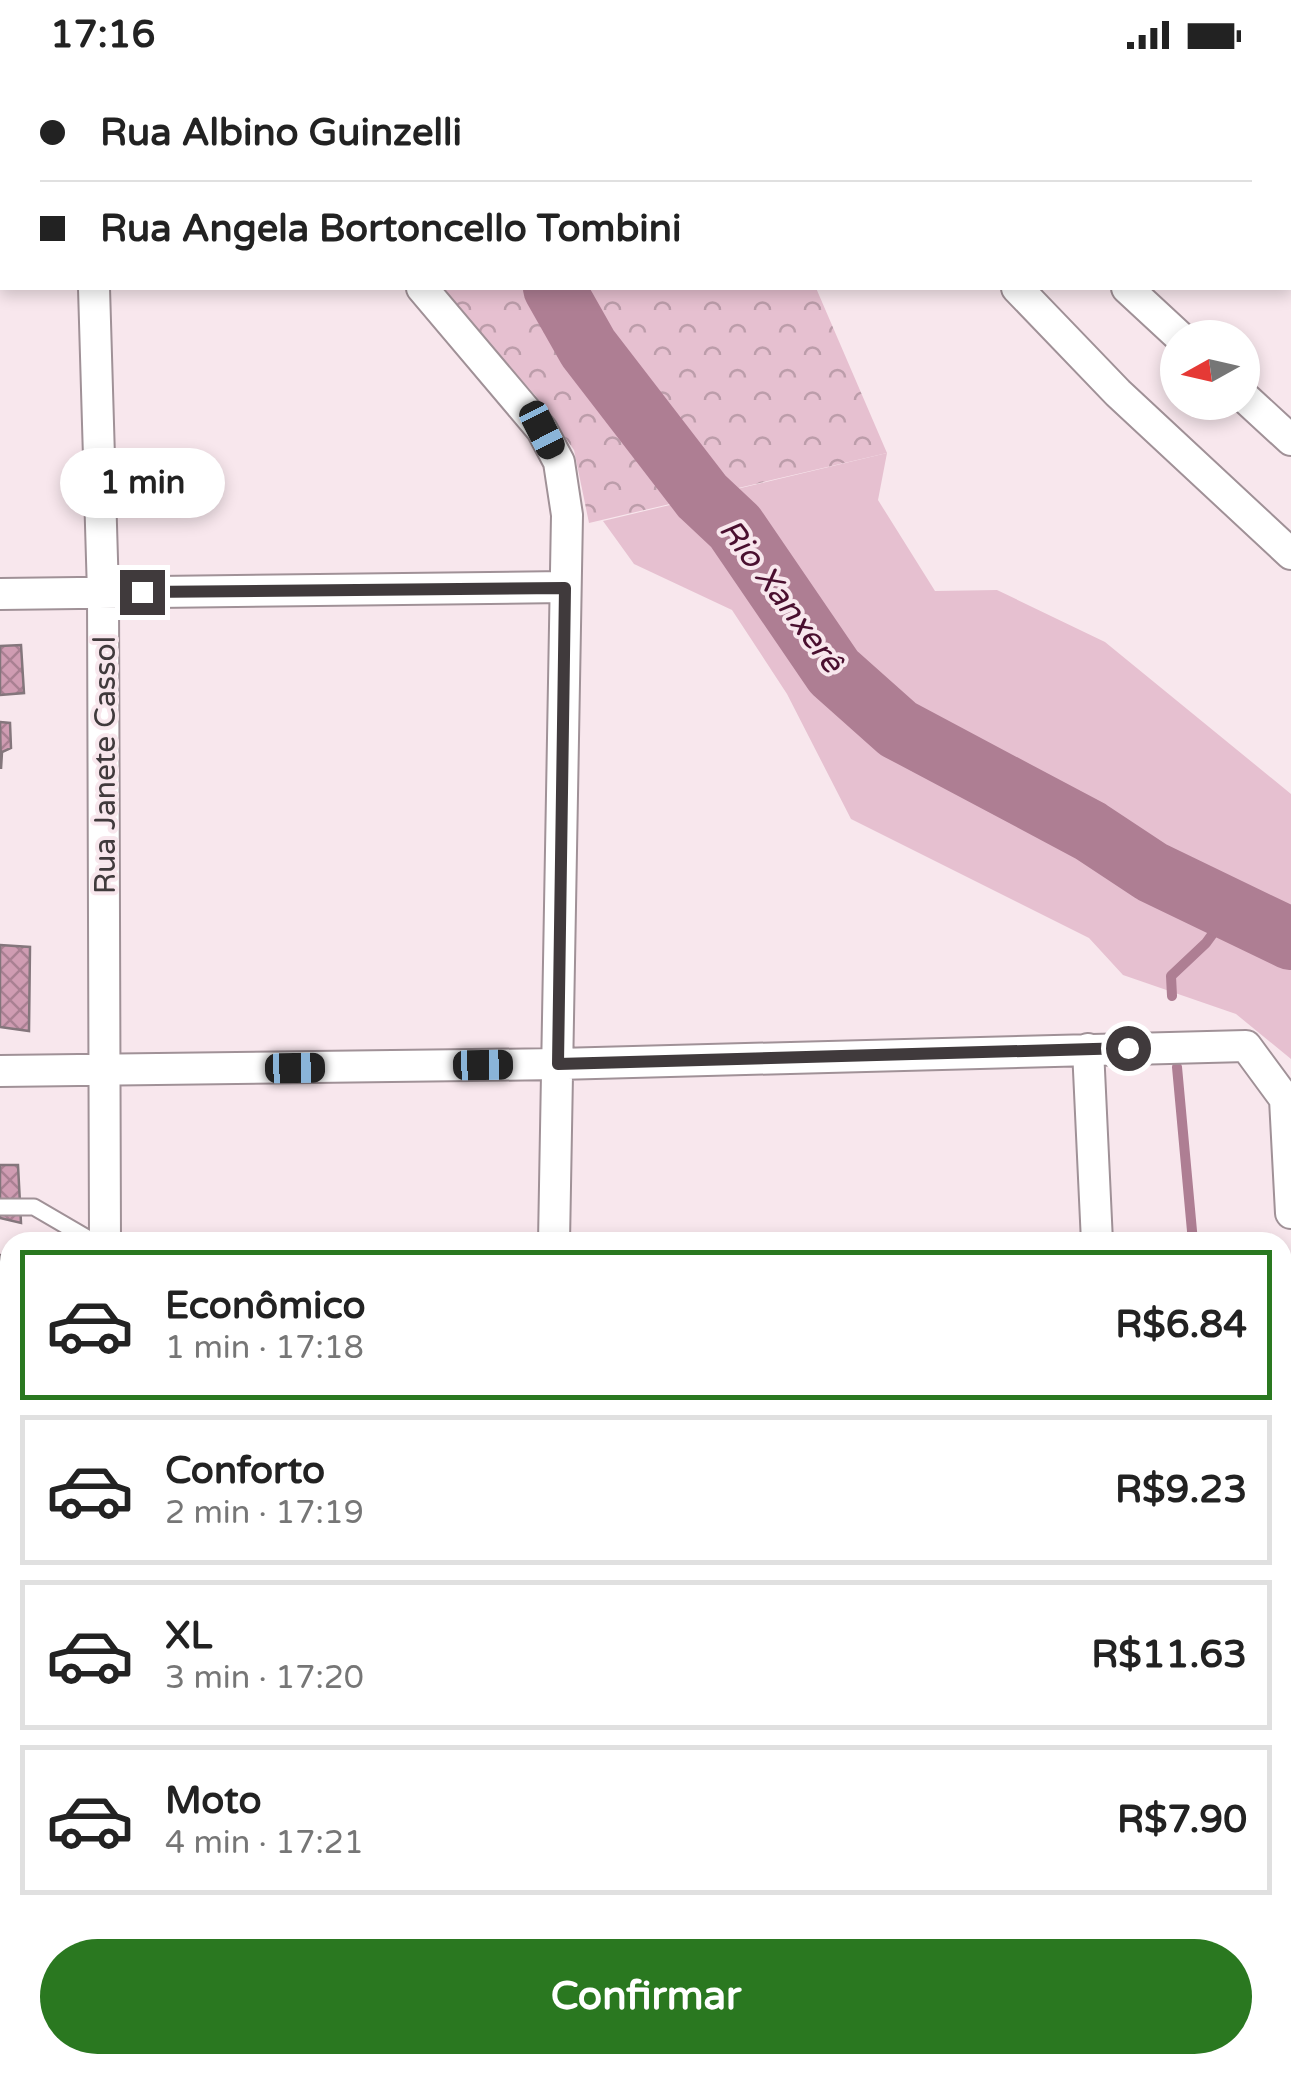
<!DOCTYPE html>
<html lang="pt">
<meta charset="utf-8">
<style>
body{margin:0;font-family:"Varela Round",sans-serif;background:#f2f2f2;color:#222;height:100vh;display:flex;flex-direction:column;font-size:38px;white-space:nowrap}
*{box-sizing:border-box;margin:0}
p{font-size:32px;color:#767676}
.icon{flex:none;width:55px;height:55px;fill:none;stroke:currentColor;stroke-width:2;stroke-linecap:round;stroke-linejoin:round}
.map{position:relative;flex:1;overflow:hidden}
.drawer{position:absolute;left:0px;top:1162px;width:1292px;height:842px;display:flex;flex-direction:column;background:#fff;border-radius:30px 30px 0 0;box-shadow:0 5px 15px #0003}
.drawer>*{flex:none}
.hud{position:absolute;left:0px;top:0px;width:1292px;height:220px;box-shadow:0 5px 15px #0003;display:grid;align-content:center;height:220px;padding:0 40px;background:#fff}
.needle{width:65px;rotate:262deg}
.tools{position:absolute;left:1160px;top:250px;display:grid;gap:20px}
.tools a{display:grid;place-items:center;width:100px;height:100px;border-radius:50%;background:#fff;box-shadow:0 5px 15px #0003;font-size:50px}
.end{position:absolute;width:45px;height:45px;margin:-22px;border:12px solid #403a3c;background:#fff;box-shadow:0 0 0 5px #fff}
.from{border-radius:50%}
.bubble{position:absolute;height:70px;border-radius:35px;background:#fff;box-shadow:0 5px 15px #0003;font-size:32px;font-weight:700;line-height:70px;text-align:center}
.car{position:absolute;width:30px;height:60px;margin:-30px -15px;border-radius:12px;box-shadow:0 0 8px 2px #0007;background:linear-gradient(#222 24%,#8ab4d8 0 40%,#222 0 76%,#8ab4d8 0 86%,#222 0)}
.hud b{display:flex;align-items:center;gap:35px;height:95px;font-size:38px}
.hud b+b{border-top:2px solid #e0e0e0}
.hud i{width:25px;height:25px;background:#222}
ul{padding:18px 0 0;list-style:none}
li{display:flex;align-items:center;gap:30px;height:150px;margin:0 20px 15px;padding:0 20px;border:5px solid #e0e0e0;border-radius:0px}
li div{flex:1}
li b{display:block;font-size:38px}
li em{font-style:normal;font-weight:700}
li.selected{border-color:#2a7820}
li>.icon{width:90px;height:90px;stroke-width:1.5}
.cta{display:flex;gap:20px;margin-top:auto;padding:20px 40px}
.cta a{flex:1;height:115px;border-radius:60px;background:#2a7820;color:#fff;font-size:40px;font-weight:700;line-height:115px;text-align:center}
.status{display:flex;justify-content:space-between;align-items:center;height:70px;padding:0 50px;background:#fff;direction:ltr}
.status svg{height:28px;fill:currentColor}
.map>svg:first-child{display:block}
</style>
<div class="status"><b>17:16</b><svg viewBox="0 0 49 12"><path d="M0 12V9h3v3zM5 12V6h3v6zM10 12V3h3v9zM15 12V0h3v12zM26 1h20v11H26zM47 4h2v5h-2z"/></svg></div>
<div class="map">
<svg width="1291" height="2003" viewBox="0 0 1291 2003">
<defs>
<pattern id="forest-crowns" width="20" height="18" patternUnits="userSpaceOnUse" patternTransform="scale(2.5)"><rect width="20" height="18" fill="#e6c0d0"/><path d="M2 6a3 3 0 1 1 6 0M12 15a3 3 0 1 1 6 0" fill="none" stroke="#bc9daa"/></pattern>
<pattern id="building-cross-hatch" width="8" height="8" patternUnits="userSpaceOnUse" patternTransform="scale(2.5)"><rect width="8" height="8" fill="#cf9cb2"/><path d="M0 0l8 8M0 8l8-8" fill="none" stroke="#a98092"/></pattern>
</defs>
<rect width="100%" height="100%" fill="#f8e7ed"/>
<path fill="#e6c0d0" d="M887,383L878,430L935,521L997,520L1105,572L1291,724V989L1236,944L1123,905L1089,868L851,749L787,624L732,540L634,494L603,451Z
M912,1995H1121L1122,2003H912Z"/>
<path fill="url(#forest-crowns)" d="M75,0H669L671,2H75Z
M438,218H816L887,383L589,453L574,380L536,326Z"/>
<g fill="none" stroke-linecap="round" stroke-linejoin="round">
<path stroke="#ae7e93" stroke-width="10" d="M1172,926L1171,906L1206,873L1230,840
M1177,997L1193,1172
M1233,1995L1234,2003"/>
<path stroke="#ae7e93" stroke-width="62" d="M364,0L368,2
M554,218L588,278L702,426L735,457L834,602L898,659L1090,761L1152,802L1291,869"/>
</g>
<path fill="url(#building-cross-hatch)" stroke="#84767c" stroke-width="2.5" d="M21,575L24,623L0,625V576Z
M0,652L10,653L11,678L2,682L1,699Z
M0,875L30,877L29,961L0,957Z
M0,1095H18L21,1153L0,1148Z
M0,1185L10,1187V1237L0,1236Z
M10,1830V1899L0,1900V1831Z
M0,1937H10V1995H27L28,2003H0Z
M137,1995H204L202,2003H137Z
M210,1995H267V2003H211Z
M274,1995H336V2003H274Z
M352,1995H394L393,2003H351Z
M400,1995H492L491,2003H399Z
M638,1995H697V2003H639Z
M798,1995H846V2003H798Z"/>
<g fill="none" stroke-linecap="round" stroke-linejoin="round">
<g stroke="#a09197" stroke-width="19">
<path id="lane" d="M0,1137H34L94,1172"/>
</g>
<g stroke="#a09197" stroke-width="34">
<path id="street" d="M806,0L808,2
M900,0L902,2
M1003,2L1006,0
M0,56L2,55
M94,218L103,523L105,1172
M422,218L542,360L559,392L567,445L554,1172
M1017,218L1118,323L1291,484
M1127,218L1181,268
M1242,325L1291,370
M0,524L565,517
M1088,979L1097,1172
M0,1001L558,994L1246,976L1285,1029L1291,1143
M1282,1404H1291
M0,1425H10
M111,1995V2003
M562,1995V2003
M1167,1995L1169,2003"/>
</g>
<use href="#lane" stroke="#fff" stroke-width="15"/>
<use href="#street" stroke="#fff" stroke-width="30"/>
</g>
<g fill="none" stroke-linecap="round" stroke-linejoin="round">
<path stroke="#403a3c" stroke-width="12" d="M142,522L565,518L558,994L1128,978"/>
</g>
<g text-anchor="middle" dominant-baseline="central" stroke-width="8" stroke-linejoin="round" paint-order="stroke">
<g font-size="30" fill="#403a3c" stroke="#f8e7ed">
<text transform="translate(105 695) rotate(-90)">Rua Janete Cassol</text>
</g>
<g font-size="32" font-style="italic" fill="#4a0f2f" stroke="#f8e7ed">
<text transform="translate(781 526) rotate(53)">Rio Xanxerê</text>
</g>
</g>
</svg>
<div class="tools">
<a><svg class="needle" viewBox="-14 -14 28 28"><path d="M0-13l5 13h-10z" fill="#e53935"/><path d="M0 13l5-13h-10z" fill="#767676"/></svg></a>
</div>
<i class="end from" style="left:1128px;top:978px"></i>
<i class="end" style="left:142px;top:522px"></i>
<div class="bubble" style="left:60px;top:378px;width:165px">1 min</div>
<i class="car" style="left:542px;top:360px;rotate:153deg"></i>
<i class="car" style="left:483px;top:995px;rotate:89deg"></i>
<i class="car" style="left:295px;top:998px;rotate:89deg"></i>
<div class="hud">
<b><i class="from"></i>Rua Albino Guinzelli</b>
<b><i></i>Rua Angela Bortoncello Tombini</b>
</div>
<section class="drawer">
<ul>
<li class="selected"><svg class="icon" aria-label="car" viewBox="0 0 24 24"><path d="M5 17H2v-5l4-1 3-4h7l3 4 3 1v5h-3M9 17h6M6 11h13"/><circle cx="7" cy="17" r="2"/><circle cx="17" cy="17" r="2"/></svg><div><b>Econômico</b><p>1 min · 17:18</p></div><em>R$6.84</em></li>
<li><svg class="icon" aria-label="car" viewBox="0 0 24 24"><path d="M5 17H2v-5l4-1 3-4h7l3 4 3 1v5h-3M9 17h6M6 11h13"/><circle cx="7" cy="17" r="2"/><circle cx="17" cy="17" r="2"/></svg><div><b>Conforto</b><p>2 min · 17:19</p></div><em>R$9.23</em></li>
<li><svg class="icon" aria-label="car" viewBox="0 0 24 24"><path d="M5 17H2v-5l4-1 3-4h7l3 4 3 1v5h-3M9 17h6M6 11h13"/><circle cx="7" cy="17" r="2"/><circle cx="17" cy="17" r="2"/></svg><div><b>XL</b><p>3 min · 17:20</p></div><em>R$11.63</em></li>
<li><svg class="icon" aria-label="car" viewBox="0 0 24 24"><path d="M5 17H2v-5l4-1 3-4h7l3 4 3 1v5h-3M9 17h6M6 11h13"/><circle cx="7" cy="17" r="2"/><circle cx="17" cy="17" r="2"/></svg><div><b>Moto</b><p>4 min · 17:21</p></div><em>R$7.90</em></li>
</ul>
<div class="cta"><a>Confirmar</a></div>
</section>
</div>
